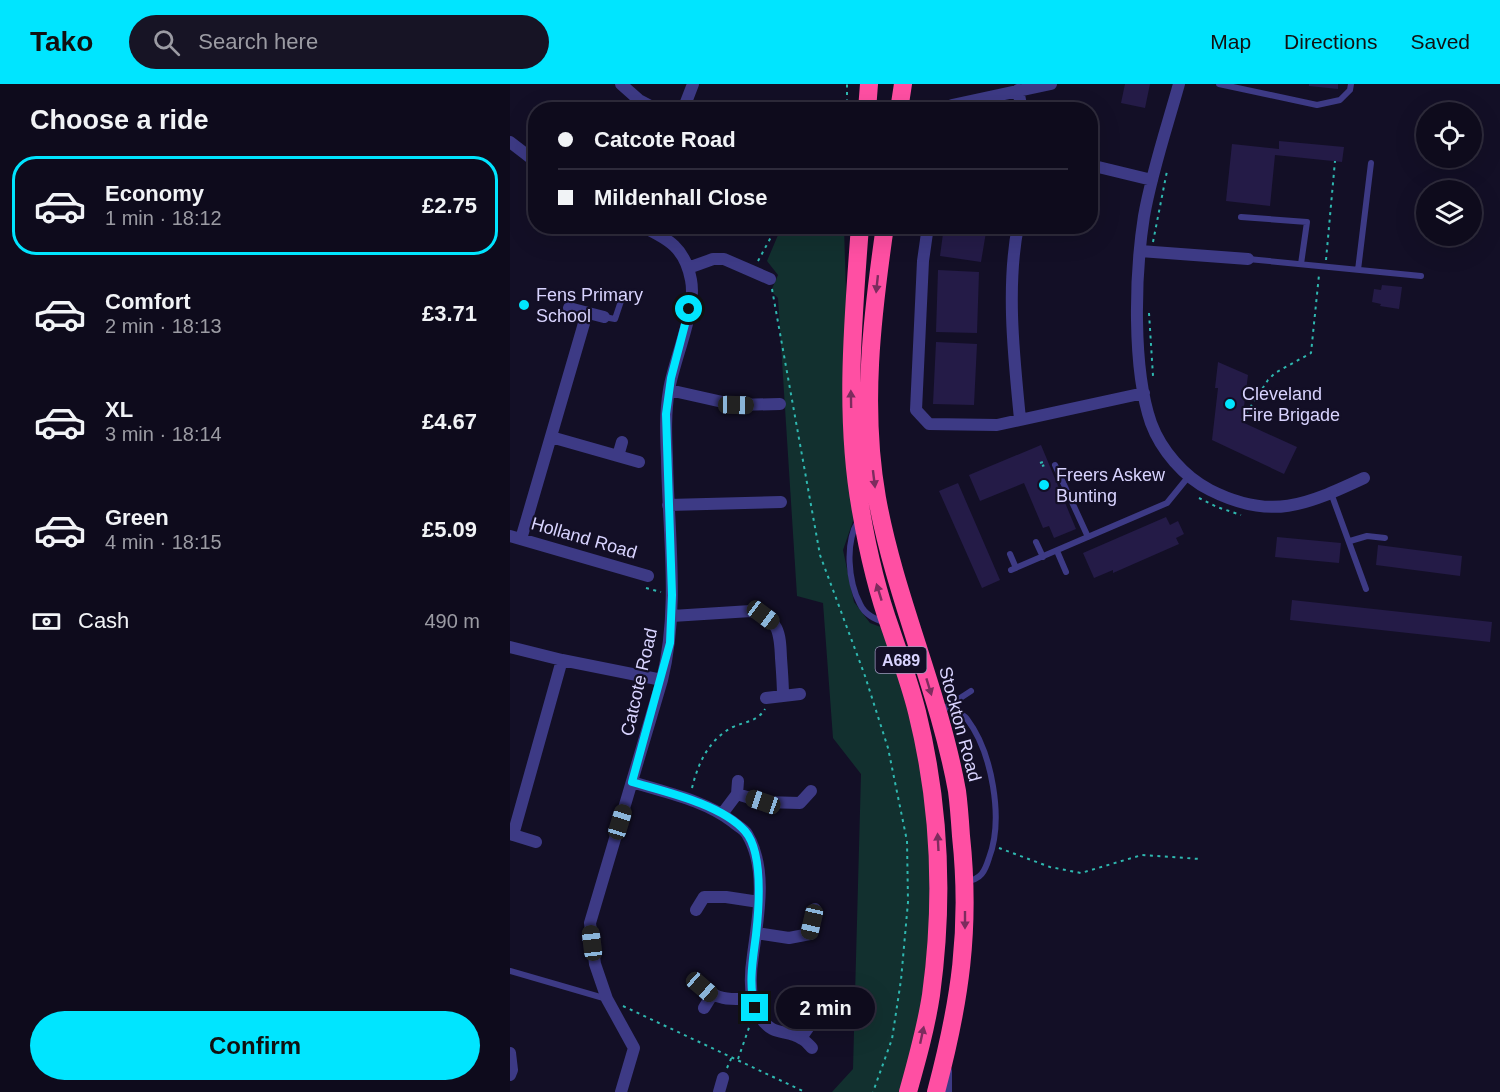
<!DOCTYPE html>
<meta charset="utf-8">
<style>
body{margin:0;font-family:Arial,sans-serif;background:#171425;color:#f1f3f6;height:100vh;display:flex;flex-direction:column;font-size:22px;white-space:nowrap}
*{box-sizing:border-box;margin:0}
p{font-size:20px;color:#9b9ba3}
.icon{flex:none;width:33px;height:33px;fill:none;stroke:currentColor;stroke-width:2;stroke-linecap:round;stroke-linejoin:round}
.map{position:relative;flex:1;overflow:hidden}
.panel{display:flex;flex-direction:column;background:#0e0b1c;width:510px}
.panel>*{flex:none}
.hud{position:absolute;left:18px;top:18px;width:570px;height:132px;border-radius:24px;box-shadow:0 6px 24px #0002,0 0 0 2px #2e2b3b;display:grid;align-content:center;height:132px;padding:0 30px;background:#0e0b1c}
.controls{position:absolute;left:906px;top:18px;display:grid;gap:12px}
.controls a{display:grid;place-items:center;width:66px;height:66px;border-radius:50%;background:#0e0b1c;box-shadow:0 6px 24px #0002,0 0 0 2px #2e2b3b;font-size:30px}
.end{position:absolute;width:27px;height:27px;margin:-14px;border:8px solid #00e5ff;background:#111;box-shadow:0 0 0 3px #111}
.from{border-radius:50%}
.bubble{position:absolute;height:42px;border-radius:21px;background:#0e0b1c;box-shadow:0 6px 24px #0002,0 0 0 2px #2e2b3b;font-size:20px;font-weight:700;line-height:42px;text-align:center}
.car{position:absolute;width:18px;height:36px;margin:-18px -9px;border-radius:8px;box-shadow:0 0 4px 2px #0007;background:linear-gradient(#222 24%,#8ab4d8 0 40%,#222 0 76%,#8ab4d8 0 86%,#222 0)}
.hud b{display:flex;align-items:center;gap:21px;height:57px;font-size:22px}
.hud b+b{border-top:2px solid #2e2b3b}
.hud i{width:15px;height:15px;background:#f1f3f6}
ul{padding:0;list-style:none}
li{display:flex;align-items:center;gap:18px;height:99px;margin:0 12px 9px;padding:0 18px;border:3px solid transparent;border-radius:24px}
li div{flex:1}
li b{display:block;font-size:22px}
li em{font-style:normal;font-weight:700}
li.current{border-color:#00e5ff}
li>.icon{width:54px;height:54px;stroke-width:1.5}
h2{padding:0 30px;font-size:27px;line-height:72px}
.pay{display:flex;align-items:center;gap:15px;height:66px;padding:0 30px;font-size:22px}
.pay p{margin-inline-start:auto}
.cta{display:flex;gap:12px;margin-top:auto;padding:12px 30px}
.cta a{flex:1;height:69px;border-radius:36px;background:#00e5ff;color:#111;font-size:24px;font-weight:700;line-height:69px;text-align:center}
header{display:flex;align-items:center;gap:36px;box-sizing:border-box;height:84px;padding:0 30px;background:#00e5ff;color:#111}
header strong{font-size:28px}
nav{display:flex;gap:33px;margin-inline-start:auto;font-size:21px}
.search{width:420px;height:54px;background:#171425;display:flex;align-items:center;gap:15px;box-sizing:border-box;padding:0 21px;border-radius:33px;color:#9b9ba3;font-size:22px}
main{display:flex;flex:1;min-height:0}
.map>svg:first-child{display:block}
</style>
<header>
<strong>Tako</strong>
<div class="search"><svg class="icon" aria-label="search" viewBox="0 0 24 24"><circle cx="10" cy="10" r="6"/><path d="M15 15l6 6"/></svg>Search here</div>
<nav><a>Map</a><a>Directions</a><a>Saved</a></nav>
</header>
<main>
<section class="panel">
<h2>Choose a ride</h2>
<ul>
<li class="current"><svg class="icon" aria-label="car" viewBox="0 0 24 24"><path d="M5 17H2v-5l4-1 3-4h7l3 4 3 1v5h-3M9 17h6M6 11h13"/><circle cx="7" cy="17" r="2"/><circle cx="17" cy="17" r="2"/></svg><div><b>Economy</b><p>1 min · 18:12</p></div><em>£2.75</em></li>
<li><svg class="icon" aria-label="car" viewBox="0 0 24 24"><path d="M5 17H2v-5l4-1 3-4h7l3 4 3 1v5h-3M9 17h6M6 11h13"/><circle cx="7" cy="17" r="2"/><circle cx="17" cy="17" r="2"/></svg><div><b>Comfort</b><p>2 min · 18:13</p></div><em>£3.71</em></li>
<li><svg class="icon" aria-label="car" viewBox="0 0 24 24"><path d="M5 17H2v-5l4-1 3-4h7l3 4 3 1v5h-3M9 17h6M6 11h13"/><circle cx="7" cy="17" r="2"/><circle cx="17" cy="17" r="2"/></svg><div><b>XL</b><p>3 min · 18:14</p></div><em>£4.67</em></li>
<li><svg class="icon" aria-label="car" viewBox="0 0 24 24"><path d="M5 17H2v-5l4-1 3-4h7l3 4 3 1v5h-3M9 17h6M6 11h13"/><circle cx="7" cy="17" r="2"/><circle cx="17" cy="17" r="2"/></svg><div><b>Green</b><p>4 min · 18:15</p></div><em>£5.09</em></li>
</ul>
<div class="pay"><svg class="icon" aria-label="cash" viewBox="0 0 24 24"><path d="M3 7h18v10H3z"/><circle cx="12" cy="12" r="2"/></svg>Cash<p>490 m</p></div>
<div class="cta"><a>Confirm</a></div>
</section>
<div class="map">
<svg width="990" height="1008" viewBox="0 0 990 1008">
<rect width="100%" height="100%" fill="#130f26"/>
<path fill="#12302f" d="M269,143H334L343,437L333,466L344,518L360,539L376,545L404,648L420,730L423,811L410,933L390,1008H322L343,985L351,690L323,654L313,519L287,512L268,214L261,207L268,191L257,177L271,144Z"/>
<path fill="#241b47" d="M615,0H640L635,24L611,19Z
M799,0H828V5L799,2Z
M769,57L834,63L832,78L765,71L760,122L716,117L722,60L769,65Z
M434,142H477L471,178L430,172Z
M428,186L469,188L467,249L426,248Z
M872,201L892,203L889,225L870,222L871,220L862,218L864,205L871,206Z
M426,258L467,260L464,321L423,320Z
M708,278L738,291L732,338L787,363L774,390L702,356L708,304H705Z
M531,361L566,445L544,454L539,442L533,444L514,399L470,417L459,391Z
M448,399L490,496L472,504L429,407Z
M656,433L660,441L668,437L674,450L666,454L669,460L603,489V486L584,494L573,469Z
M767,453L831,459L829,479L765,473Z
M868,461L952,472L950,492L866,481Z
M782,516L982,538L980,558L780,536Z"/>
<g fill="none" stroke-linecap="round" stroke-linejoin="round">
<path stroke="#2fb8b0" stroke-width="2" stroke-dasharray="3 4.5" stroke-linecap="butt" d="M406,18V26
M337,26V0
M643,158L657,87
M816,176L825,77
M248,177L267,142
M262,205L310,471L355,592L378,664L397,757L398,818L391,896L382,955L363,1008
M639,229L643,292
M732,336L758,296L765,289L801,269L809,191
M530,379L533,378L535,381L532,382
M689,414L707,423L731,431
M136,504L151,508
M182,704C188,679 199,655 223,643C236,637 247,638 255,625
M489,764L540,783L571,789L632,771L690,775
M113,922L295,1008
M228,975L241,938
M217,984L221,975L223,976"/>
<path stroke="#3d3a85" stroke-width="6" d="M709,0L807,21L830,16L840,6L841,0
M731,133L797,138L791,180
M738,175L911,192
M848,186L861,79
M94,233L105,235L114,208
M545,381L578,453
M821,409L856,505
M348,437C335,459 338,497 350,520C355,531 365,535 376,539
M840,457L857,452L875,454
M526,458L533,473
M547,467L556,488
M500,470L506,484
M501,486L657,419L679,392
M437,623C443,626 453,629 457,635C482,668 494,735 479,774C475,787 471,796 456,797
M435,624L461,607
M0,887L97,915"/>
<path stroke="#3d3a85" stroke-width="12" d="M111,0L129,16L148,26
M669,0C657,43 642,87 634,132C625,189 622,284 641,339C651,366 674,393 700,406C761,437 796,421 854,394
M508,6L512,26
M173,26L183,0
M438,26L442,21L541,0
M0,58L26,78
M580,81L642,96
M418,142L413,177L406,326L419,340L487,341L634,309
M508,142C496,204 504,273 510,335
M630,167L738,175
M178,184L203,175H214L260,195
M59,224L94,233
M159,306L226,321L270,320
M41,353L129,378
M108,372L112,358
M158,421L271,418
M0,452L138,492
M11,455L77,229
M162,532L241,527C269,535 270,548 271,574C272,587 273,600 273,612
M0,563L52,576L152,596
M256,614L290,610
M122,698C157,709 194,716 223,738C227,742 234,745 237,750C258,785 248,833 243,871C240,890 238,916 250,933C264,954 276,944 292,955C296,957 299,961 302,964
M227,710L228,697
M212,730L227,710L253,718L290,719L301,707
M0,750L26,758
M3,751L52,576
M186,826L194,813H216L249,818
M246,849L279,854L300,850L305,825
M192,903C208,917 223,915 242,915
M194,924L202,911
M291,954L300,941
M0,969L2,986L0,991
M111,1008L124,964L97,915L85,880L80,839L152,596C170,523 158,448 157,374C156,352 155,329 159,306C164,275 187,226 181,196C175,164 159,155 131,142
M209,1008L213,994
M436,1008V987"/>
<path stroke="#ff4fa3" stroke-width="18" d="M357,26L359,0
M389,26L393,0
M350,142C343,237 334,333 351,427C358,468 367,507 381,546C390,573 400,600 407,628C430,721 434,816 421,911C416,944 407,976 398,1008
M375,142C362,232 351,324 367,414C385,514 429,607 447,707C449,722 450,737 451,752C461,845 450,918 426,1008"/>
</g>
<defs><path id="oneway-solid" d="M-6-.8H1V-3.2L6.5 0L1 3.2V.8H-6Z" transform="scale(1.5)"/></defs>
<g fill="#7d2c5e">
<use href="#oneway-solid" transform="translate(367 200) rotate(96)"/>
<use href="#oneway-solid" transform="translate(341 315) rotate(-91)"/>
<use href="#oneway-solid" transform="translate(364 395) rotate(83)"/>
<use href="#oneway-solid" transform="translate(369 508) rotate(-107)"/>
<use href="#oneway-solid" transform="translate(419 603) rotate(73)"/>
<use href="#oneway-solid" transform="translate(428 758) rotate(-93)"/>
<use href="#oneway-solid" transform="translate(455 836) rotate(90)"/>
<use href="#oneway-solid" transform="translate(412 951) rotate(-78)"/>
</g>
<g fill="none" stroke-linecap="round" stroke-linejoin="round">
<path stroke="#00e5ff" stroke-width="8" d="M179,225L161,294L156,330L162,511L160,559L122,698C156,708 211,720 235,747C254,769 249,824 246,851C243,875 238,900 245,924"/>
</g>
<g fill="#00e5ff" stroke="#130f26" stroke-width="2">
<circle cx="14" cy="221" r="6"/>
<circle cx="720" cy="320" r="6"/>
<circle cx="534" cy="401" r="6"/>
</g>
<g text-anchor="middle" dominant-baseline="central" stroke-width="4.5" stroke-linejoin="round" paint-order="stroke">
<rect fill="#130f26" stroke="#9e99be" stroke-width="1.5" x="365.5" y="563" width="51" height="26" rx="4.5"/>
<g font-size="16" font-weight="bold" fill="#d9d4ff">
<text x="391" y="576">A689</text>
</g>
<g font-size="18" fill="#d9d4ff" stroke="#130f26" text-anchor="start">
<text x="26" y="211">Fens Primary<tspan x="26" dy="21">School</tspan></text>
<text x="732" y="310">Cleveland<tspan x="732" dy="21">Fire Brigade</tspan></text>
<text x="546" y="391">Freers Askew<tspan x="546" dy="21">Bunting</tspan></text>
</g>
<g font-size="18" fill="#d9d4ff" stroke="#130f26">
<text transform="translate(74 454) rotate(16)">Holland Road</text>
<text transform="translate(129 598) rotate(-77)">Catcote Road</text>
<text transform="translate(450 640) rotate(75)">Stockton Road</text>
</g>
</g>
</svg>
<div class="controls">
<a><svg class="icon" aria-label="locate" viewBox="0 0 24 24"><circle cx="12" cy="12" r="6"/><path d="M12 2v4M12 18v4M2 12h4M18 12h4"/></svg></a>
<a><svg class="icon" aria-label="layers" viewBox="0 0 24 24"><path d="M12 4l9 5-9 5-9-5zM3 14l9 5 9-5"/></svg></a>
</div>
<i class="end from" style="left:179px;top:225px"></i>
<i class="end" style="left:245px;top:924px"></i>
<div class="bubble" style="left:266px;top:903px;width:99px">2 min</div>
<i class="car" style="left:226px;top:321px;rotate:91deg"></i>
<i class="car" style="left:253px;top:531px;rotate:127deg"></i>
<i class="car" style="left:253px;top:718px;rotate:289deg"></i>
<i class="car" style="left:110px;top:738px;rotate:17deg"></i>
<i class="car" style="left:302px;top:838px;rotate:193deg"></i>
<i class="car" style="left:82px;top:859px;rotate:353deg"></i>
<i class="car" style="left:192px;top:903px;rotate:131deg"></i>
<div class="hud">
<b><i class="from"></i>Catcote Road</b>
<b><i></i>Mildenhall Close</b>
</div>
</div>
</main>
